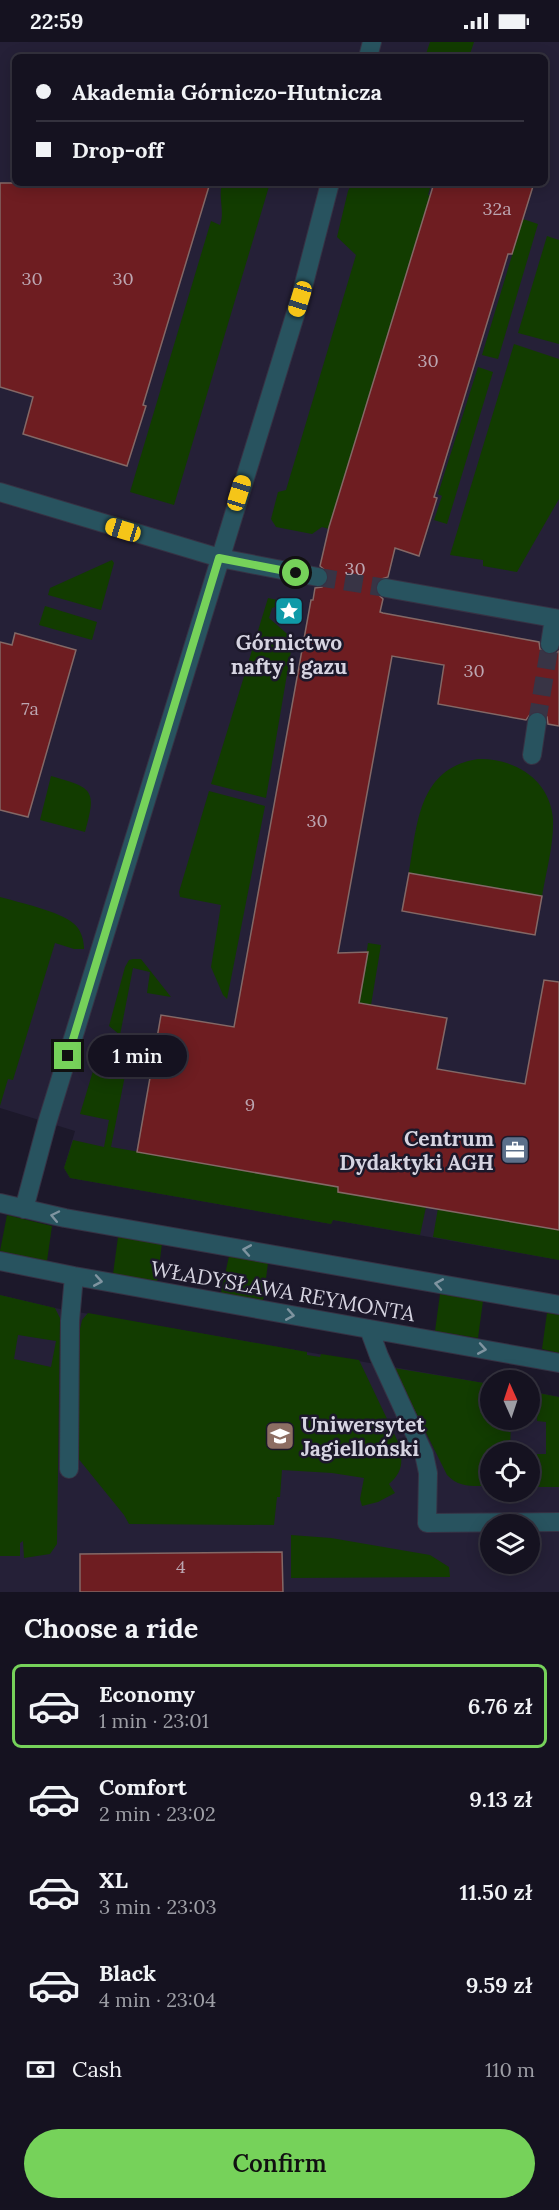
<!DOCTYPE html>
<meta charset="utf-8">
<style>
body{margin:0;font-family:Lora,serif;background:#22202d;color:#f1f3f6;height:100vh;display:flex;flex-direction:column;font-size:22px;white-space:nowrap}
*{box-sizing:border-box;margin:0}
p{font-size:20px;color:#9d9ea5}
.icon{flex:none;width:33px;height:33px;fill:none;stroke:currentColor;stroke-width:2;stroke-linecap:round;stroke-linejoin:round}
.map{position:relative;height:1550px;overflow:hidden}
.sheet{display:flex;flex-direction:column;background:#151220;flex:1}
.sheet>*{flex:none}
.top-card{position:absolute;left:12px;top:12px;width:536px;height:132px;border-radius:9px;box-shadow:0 3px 15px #0003,0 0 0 2px #34323e;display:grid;align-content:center;height:132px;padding:0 24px;background:#151220}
.needle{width:39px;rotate:357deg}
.fabs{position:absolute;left:480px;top:1328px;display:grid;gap:12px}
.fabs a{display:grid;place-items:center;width:60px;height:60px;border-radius:50%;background:#151220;box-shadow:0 3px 15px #0003,0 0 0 2px #34323e;font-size:30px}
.end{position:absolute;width:27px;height:27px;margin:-14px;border:8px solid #76d25a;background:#111;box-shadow:0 0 0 3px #111}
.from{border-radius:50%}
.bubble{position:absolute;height:42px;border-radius:21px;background:#151220;box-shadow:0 3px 15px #0003,0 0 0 2px #34323e;font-size:20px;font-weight:600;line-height:42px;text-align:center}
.car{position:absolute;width:18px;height:36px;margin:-18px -9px;border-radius:8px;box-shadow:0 0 4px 2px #0007;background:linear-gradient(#f5c518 24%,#345 0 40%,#f5c518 0 76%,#345 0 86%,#f5c518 0)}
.top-card b{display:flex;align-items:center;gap:21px;height:57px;font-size:22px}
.top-card b+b{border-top:2px solid #34323e}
.top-card i{width:15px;height:15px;background:#f1f3f6}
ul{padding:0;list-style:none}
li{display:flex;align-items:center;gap:18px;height:84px;margin:0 12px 9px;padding:0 12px;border:3px solid transparent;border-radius:9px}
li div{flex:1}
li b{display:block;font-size:22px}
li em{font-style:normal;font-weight:600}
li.active{border-color:#76d25a}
li>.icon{width:54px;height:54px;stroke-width:1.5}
h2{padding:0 24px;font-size:27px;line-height:72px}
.pay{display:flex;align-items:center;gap:15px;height:66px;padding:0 24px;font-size:22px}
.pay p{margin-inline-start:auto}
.cta{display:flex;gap:12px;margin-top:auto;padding:12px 24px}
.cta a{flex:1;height:69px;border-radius:36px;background:#76d25a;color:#111;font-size:24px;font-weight:600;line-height:69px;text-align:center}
.status{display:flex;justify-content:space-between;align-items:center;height:42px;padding:0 30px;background:#151220;direction:ltr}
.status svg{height:16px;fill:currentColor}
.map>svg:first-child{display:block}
</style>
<div class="status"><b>22:59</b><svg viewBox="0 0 49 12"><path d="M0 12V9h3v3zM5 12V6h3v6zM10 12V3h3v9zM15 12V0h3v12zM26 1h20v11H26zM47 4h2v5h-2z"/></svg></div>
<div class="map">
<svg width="559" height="1550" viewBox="0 0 559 1550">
<rect width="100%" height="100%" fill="#1c182a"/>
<path fill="#252037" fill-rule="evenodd" d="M0,0H559V1218L333,1178L331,1182L70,1136L64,1126L75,1089L0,1066ZM15,15H544V141H15Z
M0,1253L55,1266L490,1342V1377H530V1349L559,1355V1550H0ZM490,1410H530V1449H490ZM490,1482H530V1521H490Z"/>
<path fill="#123c00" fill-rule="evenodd" d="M430,0H474L469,15H425Z
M222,141H270L174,463L130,450L211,179L220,183C225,170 218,156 222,141Z
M352,141H413L430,146L428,153L430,154L329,487L322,485L312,492L276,485L271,477L278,450L286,448L356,213L337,195L348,149Z
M523,177L538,182L498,317L482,313Z
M547,194L559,198V302L518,291Z
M514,302L559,317V457L517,530L483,524V518L450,513Z
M478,325L493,330L447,482L434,478L442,454L438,452Z
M112,518L114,521L101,568L48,553L50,546Z
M268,556L282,559L281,563L272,566L269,576L293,597L266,756L211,742Z
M45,564L97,580L92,598L39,583Z
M478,717C514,716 550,737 553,777C554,802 546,830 542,854L409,831C417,783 418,726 478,717Z
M51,734C93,746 97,747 85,790L40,778Z
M209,749L265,764L227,957L223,953L211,925L221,863L180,855L179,850Z
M0,855C18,860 61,870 73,881C81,887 84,898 84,907H74L55,901L13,1038L8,1037L0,1064Z
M368,901L381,903L371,963L359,961Z
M133,917H141L171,955L147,951L150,930L133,926L120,993L109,984L125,925L129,918Z
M99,1009L129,1013L111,1105L338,1145V1150L426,1165L420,1193L333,1178L331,1182L70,1136L64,1126L73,1098L104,1105L109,1078L80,1072Z
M442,1143L559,1188V1218L433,1195Z
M7,1173L52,1184L47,1219L0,1209Z
M118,1195L162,1202L157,1240L113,1232Z
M229,1214L268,1221L263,1259L221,1251Z
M440,1252L483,1259L478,1296L435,1289Z
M0,1253L55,1266L60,1276L57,1502L50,1512L24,1516L23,1499L20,1501V1514H0ZM18,1293L56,1299L51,1325L14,1317Z
M88,1271L307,1310V1313L320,1315L321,1312L359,1318L399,1402C403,1420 403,1430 389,1442L395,1451L378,1460L362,1464L360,1457L364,1436L332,1431L282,1428L280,1455H277L274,1483L129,1482L124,1473L77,1415L80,1287L82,1278Z
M547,1271L559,1273V1311L542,1307Z
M394,1326L490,1342V1377H519L511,1378L510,1410H490V1444C474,1444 459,1446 447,1433Z
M538,1351L559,1355V1445H537V1412H546V1380L537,1379Z
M291,1493L331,1496L430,1513L449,1525L450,1535L291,1536Z"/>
<path fill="#6e1d21" stroke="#836866" stroke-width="1.5" d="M0,141H210L143,363L146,364L127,424L23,392L33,355L0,345Z
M434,141H534L512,212H508L434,455L437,456L419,514L395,506L388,535L378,538L375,549L383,557L380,570L383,571L539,600L540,607L548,613H554L559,609V684L548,682L547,675L539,669L532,670L526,678L438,662L444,623L392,614L338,911L368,910L359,961L447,976L437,1027L525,1042L544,938L559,940V1188L338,1150V1145L137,1110L161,973L234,985L311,558H313L315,546L322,545L329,538L328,531L320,524L329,485Z
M15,591L76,608L28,775L0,768V600L12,603Z
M409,831L542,854L535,893L402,869Z
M282,1510L283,1550H80V1512Z"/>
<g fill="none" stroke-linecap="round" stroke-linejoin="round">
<path stroke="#383445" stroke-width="18" stroke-dasharray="18 9" stroke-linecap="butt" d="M318,535L386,546
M537,680L550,602"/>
<g stroke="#363244" stroke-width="20">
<path id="minor" d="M368,15L372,0
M0,450L220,516L318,535
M386,546L559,577
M550,602L554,576
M532,713L537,680
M0,1161L65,1176L559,1263
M24,1167L47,1081L300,257L330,141
M0,1219L74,1234L559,1321
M369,1287L379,1314L424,1412L428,1431L427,1481L559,1480
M69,1427L70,1279L74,1234"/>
</g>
<use href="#minor" stroke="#28535f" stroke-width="18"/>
</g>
<defs><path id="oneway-chevron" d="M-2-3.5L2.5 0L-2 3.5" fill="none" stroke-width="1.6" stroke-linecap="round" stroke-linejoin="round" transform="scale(1.5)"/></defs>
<g stroke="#7f94a0">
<use href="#oneway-chevron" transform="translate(55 1174) rotate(-168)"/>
<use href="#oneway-chevron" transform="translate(247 1208) rotate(-170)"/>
<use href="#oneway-chevron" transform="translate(98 1239) rotate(10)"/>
<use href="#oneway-chevron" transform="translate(439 1242) rotate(-170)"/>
<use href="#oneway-chevron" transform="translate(290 1273) rotate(10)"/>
<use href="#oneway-chevron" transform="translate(482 1307) rotate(10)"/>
</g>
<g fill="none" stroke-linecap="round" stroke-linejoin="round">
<path stroke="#76d25a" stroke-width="8" d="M68,1014L219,516L296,531"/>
</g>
<defs>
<g id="sight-square" transform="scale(1.5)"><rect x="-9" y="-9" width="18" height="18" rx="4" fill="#0f9aa8" stroke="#1c182a"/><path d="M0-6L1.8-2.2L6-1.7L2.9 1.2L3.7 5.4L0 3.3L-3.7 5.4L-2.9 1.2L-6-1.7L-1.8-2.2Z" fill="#fff"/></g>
<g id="office-square" transform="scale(1.5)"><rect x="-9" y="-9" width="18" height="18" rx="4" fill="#5c6f8a" stroke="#1c182a"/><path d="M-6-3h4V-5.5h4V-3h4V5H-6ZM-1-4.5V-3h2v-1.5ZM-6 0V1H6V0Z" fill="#fff"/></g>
<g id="university-square" transform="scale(1.5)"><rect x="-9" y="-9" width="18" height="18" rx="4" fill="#8d6e63" stroke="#1c182a"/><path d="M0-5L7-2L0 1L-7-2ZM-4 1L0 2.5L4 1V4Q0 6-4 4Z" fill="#fff"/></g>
</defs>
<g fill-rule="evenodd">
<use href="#sight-square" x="289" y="569"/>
<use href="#office-square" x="515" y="1108"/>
<use href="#university-square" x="280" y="1394"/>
</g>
<g text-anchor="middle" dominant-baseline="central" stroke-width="5" stroke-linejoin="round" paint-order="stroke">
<g font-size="18" fill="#bca6b1">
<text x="497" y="166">32a</text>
<text x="32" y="236">30</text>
<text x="123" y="236">30</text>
<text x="428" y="318">30</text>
<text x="355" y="526">30</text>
<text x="474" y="628">30</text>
<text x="30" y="666">7a</text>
<text x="317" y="778">30</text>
<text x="250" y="1062">9</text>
<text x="181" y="1524">4</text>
</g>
<g font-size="21" font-weight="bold" fill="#d6d4e1" stroke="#1c182a">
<text x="289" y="600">Górnictwo<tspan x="289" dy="24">nafty i gazu</tspan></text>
<text x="494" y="1096" text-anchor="end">Centrum<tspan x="494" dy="24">Dydaktyki AGH</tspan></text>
<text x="301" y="1382" text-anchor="start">Uniwersytet<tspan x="301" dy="24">Jagielloński</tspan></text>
</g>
<g font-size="21" fill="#d6d4e1" stroke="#1c182a">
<text transform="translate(283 1249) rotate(10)">WŁADYSŁAWA REYMONTA</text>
</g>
</g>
</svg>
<div class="fabs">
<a><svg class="needle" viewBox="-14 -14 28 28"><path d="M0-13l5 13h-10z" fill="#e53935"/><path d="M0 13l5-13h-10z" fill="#9d9ea5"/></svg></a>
<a><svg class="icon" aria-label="locate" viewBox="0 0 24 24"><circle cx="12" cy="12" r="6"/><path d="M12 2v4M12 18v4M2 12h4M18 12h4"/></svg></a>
<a><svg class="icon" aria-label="layers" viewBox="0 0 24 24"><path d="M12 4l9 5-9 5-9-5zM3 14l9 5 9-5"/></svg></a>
</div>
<i class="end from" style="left:296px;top:531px"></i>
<i class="end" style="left:68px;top:1014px"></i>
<div class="bubble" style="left:88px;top:993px;width:99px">1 min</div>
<i class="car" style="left:300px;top:257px;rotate:197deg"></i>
<i class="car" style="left:239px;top:451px;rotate:17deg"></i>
<i class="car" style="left:123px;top:488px;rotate:287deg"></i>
<div class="top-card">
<b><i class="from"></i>Akademia Górniczo-Hutnicza</b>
<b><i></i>Drop-off</b>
</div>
</div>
<section class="sheet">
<h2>Choose a ride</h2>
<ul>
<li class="active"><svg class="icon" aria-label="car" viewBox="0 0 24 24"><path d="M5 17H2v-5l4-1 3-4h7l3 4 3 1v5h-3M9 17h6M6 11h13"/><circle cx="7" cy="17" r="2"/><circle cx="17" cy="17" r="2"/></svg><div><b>Economy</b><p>1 min · 23:01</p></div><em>6.76 zł</em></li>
<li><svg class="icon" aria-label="car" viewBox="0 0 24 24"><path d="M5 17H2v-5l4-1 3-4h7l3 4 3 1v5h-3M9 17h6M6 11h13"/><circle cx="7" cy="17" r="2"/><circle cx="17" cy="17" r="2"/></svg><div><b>Comfort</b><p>2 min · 23:02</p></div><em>9.13 zł</em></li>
<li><svg class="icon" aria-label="car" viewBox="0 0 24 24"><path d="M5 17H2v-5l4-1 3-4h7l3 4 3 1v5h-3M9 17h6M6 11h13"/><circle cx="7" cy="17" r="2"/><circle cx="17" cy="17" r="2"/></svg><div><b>XL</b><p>3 min · 23:03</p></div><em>11.50 zł</em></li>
<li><svg class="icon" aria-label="car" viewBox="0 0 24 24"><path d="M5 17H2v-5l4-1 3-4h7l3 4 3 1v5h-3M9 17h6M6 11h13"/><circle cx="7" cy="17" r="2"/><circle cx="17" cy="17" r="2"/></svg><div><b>Black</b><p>4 min · 23:04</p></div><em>9.59 zł</em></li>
</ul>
<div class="pay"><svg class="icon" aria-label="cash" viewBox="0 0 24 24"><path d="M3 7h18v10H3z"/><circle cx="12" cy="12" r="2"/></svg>Cash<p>110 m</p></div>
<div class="cta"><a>Confirm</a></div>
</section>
